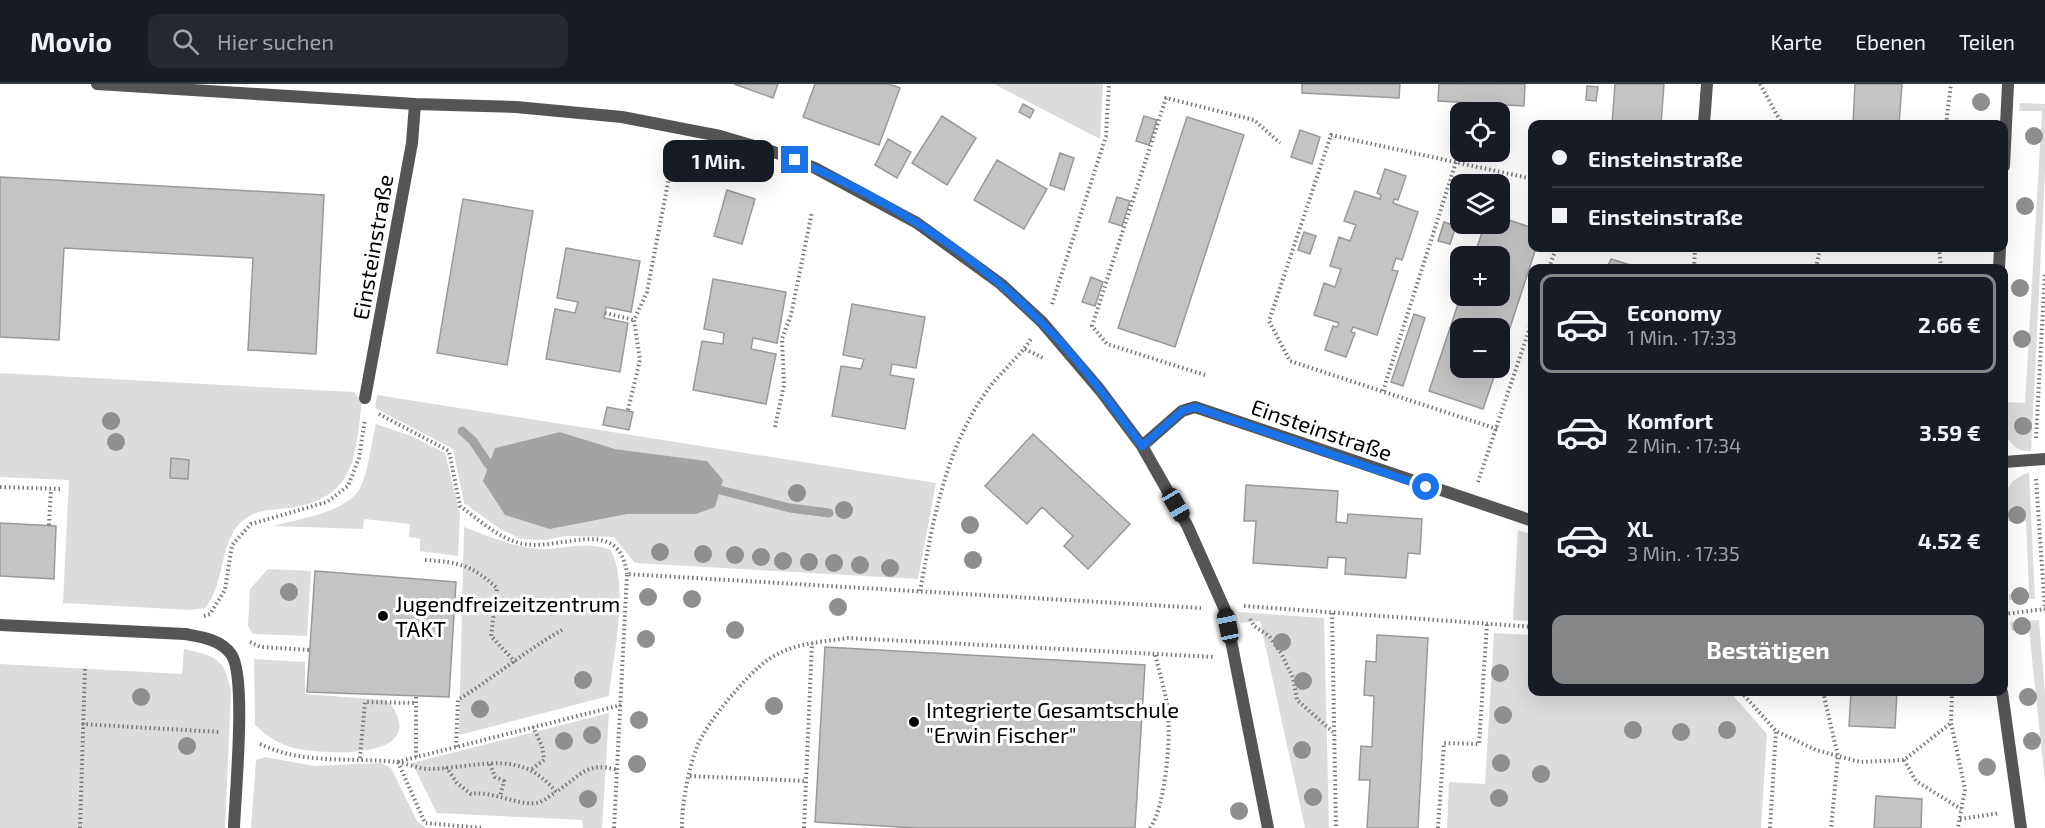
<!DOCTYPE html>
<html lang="de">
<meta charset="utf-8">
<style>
body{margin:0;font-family:"Exo 2",sans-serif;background:#242831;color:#f1f3f6;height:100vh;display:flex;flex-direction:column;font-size:22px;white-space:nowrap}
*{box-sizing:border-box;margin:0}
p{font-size:20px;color:#9ea1a6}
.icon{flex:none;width:33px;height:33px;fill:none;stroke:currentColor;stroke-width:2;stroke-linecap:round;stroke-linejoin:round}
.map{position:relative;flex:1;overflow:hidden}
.panel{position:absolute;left:1528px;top:180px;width:480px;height:432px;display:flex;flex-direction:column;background:#171b24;border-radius:12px;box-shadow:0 6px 24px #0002}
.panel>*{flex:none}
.guide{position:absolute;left:1528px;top:36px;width:480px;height:132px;border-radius:12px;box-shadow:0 6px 24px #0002;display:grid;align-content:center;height:132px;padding:0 24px;background:#171b24}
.fabs{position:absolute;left:1450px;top:18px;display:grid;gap:12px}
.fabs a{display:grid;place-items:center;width:60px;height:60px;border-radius:12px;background:#171b24;box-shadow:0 6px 24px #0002;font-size:30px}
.end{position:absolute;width:27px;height:27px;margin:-14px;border:8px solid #1a73e8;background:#fff;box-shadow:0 0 0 3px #fff}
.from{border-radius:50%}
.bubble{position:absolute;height:42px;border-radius:12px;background:#171b24;box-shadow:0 6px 24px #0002;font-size:20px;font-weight:700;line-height:42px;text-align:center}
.car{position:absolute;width:18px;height:36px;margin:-18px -9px;border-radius:8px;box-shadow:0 0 4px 2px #0007;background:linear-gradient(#222 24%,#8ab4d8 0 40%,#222 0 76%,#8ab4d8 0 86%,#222 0)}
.guide b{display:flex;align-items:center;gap:21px;height:57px;font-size:22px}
.guide b+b{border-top:2px solid #363941}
.guide i{width:15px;height:15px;background:#f1f3f6}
ul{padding:10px 0 0;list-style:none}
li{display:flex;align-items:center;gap:18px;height:99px;margin:0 12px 9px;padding:0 12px;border:3px solid transparent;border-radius:12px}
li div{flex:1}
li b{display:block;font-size:22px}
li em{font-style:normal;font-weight:700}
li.on{border-color:#858687}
li>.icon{width:54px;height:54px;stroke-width:1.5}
.cta{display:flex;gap:12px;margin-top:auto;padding:12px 24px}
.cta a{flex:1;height:69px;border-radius:12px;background:#858687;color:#fff;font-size:24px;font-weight:700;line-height:69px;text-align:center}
header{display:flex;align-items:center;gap:36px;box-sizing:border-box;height:84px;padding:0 30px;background:#171b24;border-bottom:2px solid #363941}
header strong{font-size:28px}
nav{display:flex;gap:33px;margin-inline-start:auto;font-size:21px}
.search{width:420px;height:54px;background:#242831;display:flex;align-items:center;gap:15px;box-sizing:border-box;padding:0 21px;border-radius:12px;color:#9ea1a6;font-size:22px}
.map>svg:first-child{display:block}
</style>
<header>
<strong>Movio</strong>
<div class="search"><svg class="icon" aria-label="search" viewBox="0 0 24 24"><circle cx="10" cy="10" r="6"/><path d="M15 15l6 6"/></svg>Hier suchen</div>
<nav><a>Karte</a><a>Ebenen</a><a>Teilen</a></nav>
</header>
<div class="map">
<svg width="2045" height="744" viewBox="0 0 2045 744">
<rect width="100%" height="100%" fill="#fff"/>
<path fill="#dcdcdc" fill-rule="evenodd" d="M994,0H1103L1100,55Z
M2020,19L2045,20V88L2031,367C2018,368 2013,362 2006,352L2005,318L2025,319L2042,27H2019Z
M0,289L354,308L362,318C355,370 357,411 296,423C280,426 260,424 246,434C218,453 227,498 205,524L190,526L63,519L69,396L0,393Z
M377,311L936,399L918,495L635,479L614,453L565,452L544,456L521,455L500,445L464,419L453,365L375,324ZM560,348L615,365L707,377L628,430L550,445L495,364Z
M376,340L411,352L445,369L460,430L458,472L420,467V455L409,453L410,440L364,435L363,445L273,442C298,435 348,428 360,404C369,386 371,359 376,340Z
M2029,388L2035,515L2009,516V510L2029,509L2026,437H2006C2006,411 2001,400 2029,388Z
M464,443C489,452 514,464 541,465C569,465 580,457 610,465C630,498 613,574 609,612L459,651Z
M1518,446L1533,451V537L1513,536Z
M268,485L311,487L307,552L253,550L248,542L250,505Z
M1238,528L1324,534L1329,744H1305L1260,537L1241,539Z
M2039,536L2045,610V698L2029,546L2012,547L2010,538Z
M1494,549L1533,551V608H1730L1767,650L1761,744H1447L1449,698L1485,700Z
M184,565C215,572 224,573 231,607L225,744H0V580L182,590Z
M254,575L305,578V610L385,616C393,621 395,626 398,634C413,677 312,670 290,663C275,658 266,651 255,641Z
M609,629L602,744H583L582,736L437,729L412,679Z
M265,673L314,682L381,679L391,684L417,737L426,744H251L256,676Z"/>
<path fill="#a3a3a3" d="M560,348L615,365L707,377L723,396L715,423L696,430H628L550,445L505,431L483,397L495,364Z"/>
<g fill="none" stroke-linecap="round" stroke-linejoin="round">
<path stroke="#a3a3a3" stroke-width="9" d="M462,347L473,357L489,381
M720,406L790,424L829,429"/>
</g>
<path fill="#c4c4c4" stroke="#999" stroke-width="1.5" d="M734,0H778L773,14Z
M815,0H889L900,4L879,61L803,33Z
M1302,0H1400L1399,14L1302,9Z
M1439,0H1525L1524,22L1438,17Z
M1615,0H1664L1661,40H1612Z
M1855,0H1902L1899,40H1853Z
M1587,2L1598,3L1596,17L1586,16Z
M1023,20L1034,26L1030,34L1019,28Z
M942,32L976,54L947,101L912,79Z
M1144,32L1157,36L1149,61L1136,57Z
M1187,33L1244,51L1175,263L1118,244Z
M1300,46L1320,53L1312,80L1291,73Z
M888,55L911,68L897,94L875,81Z
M1060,69L1074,74L1064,106L1050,101Z
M997,76L1047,105L1024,145L974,116Z
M1385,85L1406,92L1398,116L1394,115L1393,119L1418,128L1402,176L1396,174L1392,186L1398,187L1377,251L1353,243L1351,248L1355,249L1346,273L1325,266L1333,242L1337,243L1339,239L1314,231L1324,199L1335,203L1341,185L1330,182L1339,153L1350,157L1356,141L1344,137L1355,107L1380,115L1381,111L1377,109Z
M0,93L324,111L316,270L248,266L253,174L64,164L59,256L0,253Z
M727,106L755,115L742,160L714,152Z
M1117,113L1130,117L1122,142L1109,138Z
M463,115L533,127L507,281L437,269Z
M1500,133L1533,144V164H1536L1500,274V244H1461V284H1497L1483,325L1429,307L1461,211L1500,212V172H1474L1485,140H1500Z
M1444,138L1456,142L1450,160L1438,157Z
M1304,148L1316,152L1310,170L1298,166Z
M566,164L640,177L631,228L606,223L604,234L628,239L620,288L546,275L555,225L575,229L578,218L557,214Z
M1611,175L1640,184H1607Z
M1091,193L1103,198L1095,222L1082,218Z
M713,195L786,208L777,259L753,254L751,265L776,270L766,320L693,306L702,257L723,260L724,249L704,245Z
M852,220L925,233L916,284L892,280L890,291L914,295L905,345L832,332L841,282L861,285L864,275L843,271Z
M1414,230L1425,234L1403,302L1391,298Z
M607,323L633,328L629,346L603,341Z
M1033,350L1130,440L1088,485L1064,462L1073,452L1042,423L1027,440L985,402Z
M171,374L189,376L188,395L170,394Z
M1246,401L1338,407L1336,438L1347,439L1348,430L1422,435L1420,470L1408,469L1406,494L1345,490L1346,474L1328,473L1327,484L1253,479L1256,437H1244Z
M0,439L56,442L54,495L0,492Z
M315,487L456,498L449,613L307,608Z
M1377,551L1428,554L1418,744H1367L1370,696H1359L1361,662L1372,663L1374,612L1364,611L1366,577L1376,578Z
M825,563L1145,581L1135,744H917L815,738Z
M1851,608H1897L1895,644L1849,642Z
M1876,712L1922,715L1921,744H1874Z"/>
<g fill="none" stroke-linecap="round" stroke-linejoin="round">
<path stroke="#777" stroke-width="4" stroke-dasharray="1.5 3" stroke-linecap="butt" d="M1760,0L1782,40
M1946,40L1951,0
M1939,164L1941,184
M1549,184L1556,164
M1694,184L1695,164
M1816,184L1820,164
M1052,220L1106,52L1109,0
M605,229L634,236
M1025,265L1043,274
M1205,291L1107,260L1092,242L1166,14L1254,36L1280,59
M1383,307L1456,78
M628,326L640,276L634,236L647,208L671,83
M379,330L449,367L460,422C478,435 497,453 519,459C557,470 619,428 627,490
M775,343L784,301L782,255L791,231L812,128
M1497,345L1290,277L1269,237L1331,51L1533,95
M2036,354L2045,188
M2036,395L2045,526
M1478,398L1533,234
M0,403L61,405
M49,441L51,405
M425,476C458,478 472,481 497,504L491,552L516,579
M920,507C933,439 944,369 984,311C997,291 1017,276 1031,255
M1244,522L1533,543
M1332,529L1336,744
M2004,530L2045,525
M204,532L210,530L225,506L232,461L251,440L327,418L348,402L359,374L365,335
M1250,535L1254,542L1269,552L1281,569L1293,594L1297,616L1333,648
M250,558L261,563L310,566
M1741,608L1776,647L1816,666L1860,678L1904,676L1951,639
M1823,608L1838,672L1831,744
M1952,608L1951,639L1965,705L1958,744
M82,640L219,648
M260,660C303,681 351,673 397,678L621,621
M456,663L458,616C493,594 525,567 562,546
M416,673V612
M360,674L365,618L416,619
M1904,676L1916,697L1961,725
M398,678C408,680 420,685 430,685C479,684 520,663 556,708C582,691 586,677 618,686
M398,678L425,739L483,744
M490,680L495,693L504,697L500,713
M446,683L457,699L471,710C493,706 521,724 540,718C545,716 551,711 556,708
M532,685L544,676L542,662L533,643
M690,692L807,697
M1960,735L2000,729
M80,744L85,584
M614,744L627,490L1201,524
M682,744C682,718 688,687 697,663C705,640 749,588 769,575C793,559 821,558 848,554L1215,573
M804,744L812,559
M1150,744C1166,722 1172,647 1167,620C1164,603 1159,587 1155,570
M1438,744L1444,659L1479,660L1487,540
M1770,744L1776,647"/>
<path stroke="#555" stroke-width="12" d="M97,0L415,20L516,23L622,33L720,52L774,68L815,84L917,139L1001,200L1042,238L1100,306L1142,362L1187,441L1225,526L1268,744
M1704,40L1707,0
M2004,82L2008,0
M1999,184L2000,164
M365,314L412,59L415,20
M1142,362L1182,327L1195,323L1533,437
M2004,378L2045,375
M0,541L185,550C201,553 220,555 231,570C247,591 235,712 234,744
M2002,608L2021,744"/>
</g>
<g fill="#8f8f8f">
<circle cx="1981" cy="18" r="9"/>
<circle cx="2034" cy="52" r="9"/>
<circle cx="2025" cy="122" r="9"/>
<circle cx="2020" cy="204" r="9"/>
<circle cx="2022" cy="255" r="9"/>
<circle cx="111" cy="337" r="9"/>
<circle cx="2023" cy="342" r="9"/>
<circle cx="116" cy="358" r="9"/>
<circle cx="797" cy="409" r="9"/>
<circle cx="844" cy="426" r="9"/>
<circle cx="2017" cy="431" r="9"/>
<circle cx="970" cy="441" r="9"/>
<circle cx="660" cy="468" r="9"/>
<circle cx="703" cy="470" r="9"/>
<circle cx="735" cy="471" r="9"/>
<circle cx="761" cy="473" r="9"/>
<circle cx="973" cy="476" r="9"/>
<circle cx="783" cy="477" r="9"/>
<circle cx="809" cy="478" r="9"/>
<circle cx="834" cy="479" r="9"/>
<circle cx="860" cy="481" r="9"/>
<circle cx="890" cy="484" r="9"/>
<circle cx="289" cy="508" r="9"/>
<circle cx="2020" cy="512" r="9"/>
<circle cx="648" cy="513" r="9"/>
<circle cx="692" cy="515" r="9"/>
<circle cx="838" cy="523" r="9"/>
<circle cx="2022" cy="542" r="9"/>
<circle cx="735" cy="546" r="9"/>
<circle cx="646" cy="555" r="9"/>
<circle cx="1282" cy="558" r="9"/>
<circle cx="1500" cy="589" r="9"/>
<circle cx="583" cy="596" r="9"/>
<circle cx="1303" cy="597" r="9"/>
<circle cx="141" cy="613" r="9"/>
<circle cx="2028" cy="613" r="9"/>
<circle cx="774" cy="622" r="9"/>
<circle cx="480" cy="625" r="9"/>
<circle cx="1503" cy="631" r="9"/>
<circle cx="639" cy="636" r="9"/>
<circle cx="1633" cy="646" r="9"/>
<circle cx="1727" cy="646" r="9"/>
<circle cx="1681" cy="648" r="9"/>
<circle cx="592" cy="651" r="9"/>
<circle cx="564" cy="657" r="9"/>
<circle cx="2032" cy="657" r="9"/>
<circle cx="187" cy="662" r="9"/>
<circle cx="1302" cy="666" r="9"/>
<circle cx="1501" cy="679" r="9"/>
<circle cx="637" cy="680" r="9"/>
<circle cx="1987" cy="683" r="9"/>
<circle cx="1541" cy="690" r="9"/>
<circle cx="1313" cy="713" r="9"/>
<circle cx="1499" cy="714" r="9"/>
<circle cx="588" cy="715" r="9"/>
<circle cx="1239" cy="727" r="9"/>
</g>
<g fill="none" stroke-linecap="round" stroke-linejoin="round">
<path stroke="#1a73e8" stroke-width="8" d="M795,76C885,113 972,168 1041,238C1079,275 1110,319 1142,362L1182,327L1195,323L1426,403"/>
</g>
<g fill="#000" stroke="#fff" stroke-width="2">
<circle cx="383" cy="532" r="6"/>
<circle cx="914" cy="638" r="6"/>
</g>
<g text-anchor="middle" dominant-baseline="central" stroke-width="6" stroke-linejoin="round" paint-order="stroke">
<g font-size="22" fill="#000" stroke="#fff">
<text transform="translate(372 163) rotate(-80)">Einsteinstraße</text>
<text transform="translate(1322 345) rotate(19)">Einsteinstraße</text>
</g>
<g font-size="22" fill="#000" stroke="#fff" text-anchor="start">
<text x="395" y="519">Jugendfreizeitzentrum<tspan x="395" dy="25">TAKT</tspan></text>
<text x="926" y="625">Integrierte Gesamtschule<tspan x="926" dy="25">"Erwin Fischer"</tspan></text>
</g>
</g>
</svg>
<div class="fabs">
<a><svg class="icon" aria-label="locate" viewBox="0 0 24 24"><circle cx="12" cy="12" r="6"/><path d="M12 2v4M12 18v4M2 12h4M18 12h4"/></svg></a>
<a><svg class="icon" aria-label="layers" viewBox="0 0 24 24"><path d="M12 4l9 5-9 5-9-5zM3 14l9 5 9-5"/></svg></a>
<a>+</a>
<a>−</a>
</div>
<i class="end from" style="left:1426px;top:403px"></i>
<i class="end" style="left:795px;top:76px"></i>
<div class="bubble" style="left:663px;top:56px;width:111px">1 Min.</div>
<i class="car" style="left:1176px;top:421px;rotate:150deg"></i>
<i class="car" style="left:1228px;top:542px;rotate:348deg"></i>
<div class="guide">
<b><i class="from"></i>Einsteinstraße</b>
<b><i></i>Einsteinstraße</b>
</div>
<section class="panel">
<ul>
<li class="on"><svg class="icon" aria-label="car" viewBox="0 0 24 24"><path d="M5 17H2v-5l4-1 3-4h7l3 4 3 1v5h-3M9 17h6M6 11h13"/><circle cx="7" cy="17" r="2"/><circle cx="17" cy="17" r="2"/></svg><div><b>Economy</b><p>1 Min. · 17:33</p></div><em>2.66 €</em></li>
<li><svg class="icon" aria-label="car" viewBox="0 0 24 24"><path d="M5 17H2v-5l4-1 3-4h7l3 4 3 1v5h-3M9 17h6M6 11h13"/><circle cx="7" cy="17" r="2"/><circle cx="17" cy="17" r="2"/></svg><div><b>Komfort</b><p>2 Min. · 17:34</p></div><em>3.59 €</em></li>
<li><svg class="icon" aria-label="car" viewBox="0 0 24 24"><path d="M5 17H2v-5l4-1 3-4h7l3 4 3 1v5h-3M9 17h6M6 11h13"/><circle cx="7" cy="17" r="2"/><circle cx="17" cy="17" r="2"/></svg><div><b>XL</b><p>3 Min. · 17:35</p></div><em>4.52 €</em></li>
</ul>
<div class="cta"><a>Bestätigen</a></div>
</section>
</div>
